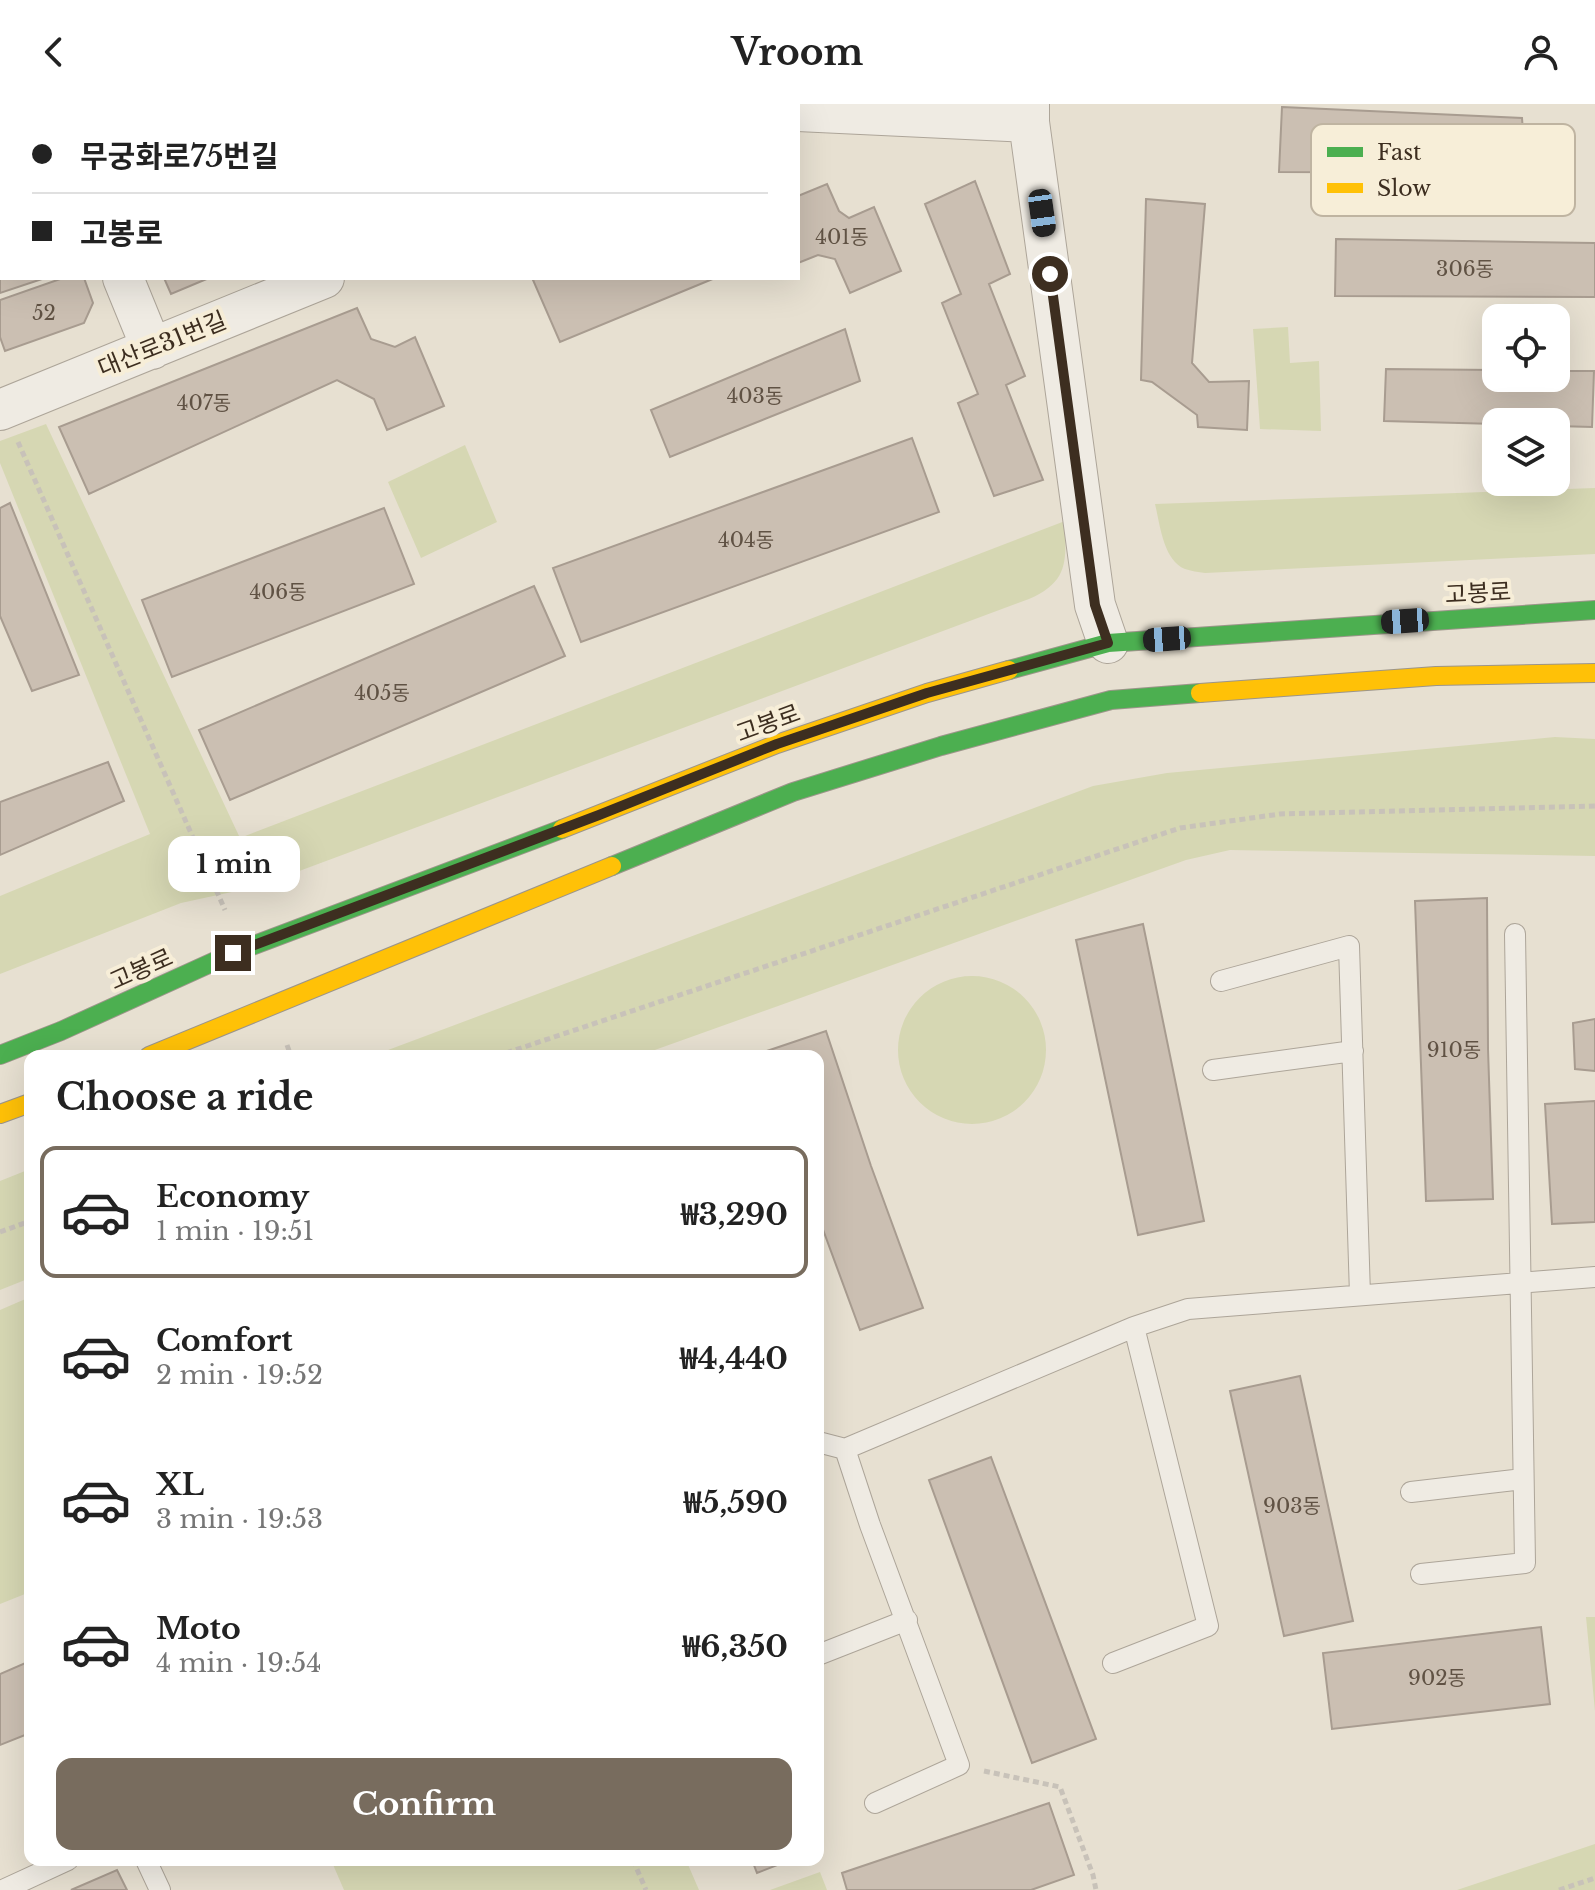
<!DOCTYPE html>
<meta charset="utf-8">
<style>
body{margin:0;font-family:"Libre Baskerville","Noto Sans KR",serif;background:#f6f6f6;color:#222;height:100vh;display:flex;flex-direction:column;font-size:30px;white-space:nowrap}
*{box-sizing:border-box;margin:0}
p{font-size:26px;color:#767676}
.icon{flex:none;width:44px;height:44px;fill:none;stroke:currentColor;stroke-width:2;stroke-linecap:round;stroke-linejoin:round}
.map{position:relative;flex:1;overflow:hidden}
.panel{position:absolute;left:24px;top:946px;width:800px;height:816px;display:flex;flex-direction:column;background:#fff;border-radius:16px;box-shadow:0 8px 32px #0002}
.panel>*{flex:none}
.guide{position:absolute;left:0px;top:0px;width:800px;height:176px;box-shadow:0 8px 32px #0002;display:grid;align-content:center;height:176px;padding:0 32px;background:#fff}
.tools{position:absolute;left:1482px;top:200px;display:grid;gap:16px}
.tools a{display:grid;place-items:center;width:88px;height:88px;border-radius:16px;background:#fff;box-shadow:0 8px 32px #0002;font-size:40px}
.end{position:absolute;width:36px;height:36px;margin:-18px;border:10px solid #3d2e20;background:#fff;box-shadow:0 0 0 4px #fff}
.from{border-radius:50%}
.bubble{position:absolute;height:56px;border-radius:16px;background:#fff;box-shadow:0 8px 32px #0002;font-size:26px;font-weight:700;line-height:56px;text-align:center}
.car{position:absolute;width:24px;height:48px;margin:-24px -12px;border-radius:10px;box-shadow:0 0 6px 2px #0007;background:linear-gradient(#222 24%,#8ab4d8 0 40%,#222 0 76%,#8ab4d8 0 86%,#222 0)}
.guide b{display:flex;align-items:center;gap:28px;height:76px;font-size:30px}
.guide b+b{border-top:2px solid #e0e0e0}
.guide i{width:20px;height:20px;background:#222}
ul{padding:0;list-style:none}
li{display:flex;align-items:center;gap:24px;height:132px;margin:0 16px 12px;padding:0 16px;border:4px solid transparent;border-radius:16px}
li div{flex:1}
li b{display:block;font-size:30px}
li em{font-style:normal;font-weight:700}
li.current{border-color:#786c5e}
li>.icon{width:72px;height:72px;stroke-width:1.5}
h2{padding:0 32px;font-size:36px;line-height:96px}
.action{display:flex;gap:16px;margin-top:auto;padding:16px 32px}
.action a{flex:1;height:92px;border-radius:16px;background:#786c5e;color:#fff;font-size:32px;font-weight:700;line-height:92px;text-align:center}
header{display:flex;justify-content:space-between;align-items:center;height:104px;padding:0 32px;background:#fff;font-size:36px;font-weight:700}
.map>svg:first-child{display:block}
</style>
<header><svg class="icon" aria-label="back" viewBox="0 0 24 24"><path d="M15 5l-7 7 7 7"/></svg>Vroom<svg class="icon" aria-label="person" viewBox="0 0 24 24"><circle cx="12" cy="8" r="4"/><path d="M4 21q1-7 8-7t8 7"/></svg></header>
<div class="map">
<svg width="1595" height="1786" viewBox="0 0 1595 1786">
<rect width="100%" height="100%" fill="#e7e0d1"/>
<path fill="#d6d7b3" d="M1288,223L1290,259L1319,257L1321,327L1260,325L1253,225Z
M46,320L240,734L1065,417C1066,458 1069,477 1029,495L259,782L181,799L0,870V792L150,730L0,359V337Z
M465,341L497,418L421,454L388,378Z
M1595,384V450L1205,469C1198,468 1191,467 1185,465C1163,456 1160,420 1155,400Z
M1555,633L1595,635V752L1230,746L1186,756L638,952H372L1093,682L1167,669Z
M898 946a74 74 0 1 1 148 0a74 74 0 1 1-148 0Z
M30,1065V1174L0,1186V1077Z
M30,1193V1488L0,1500V1206Z
M1586,1513H1595V1607Z
M1595,1740V1786H1457Z
M331,1756H686L699,1786H344Z
M820,1768L827,1786H770Z"/>
<path fill="#cbbfb2" stroke="#a89c90" stroke-width="2" d="M0,0H50V2H2L0,38Z
M217,0H294V2H217Z
M575,0H638V1L575,2Z
M1282,3L1522,14L1526,69L1279,68Z
M0,48L2,49L0,116Z
M975,77L1010,170L989,180L1025,272L1006,281L1043,376L994,392L958,299L978,290L942,199L961,190L925,100Z
M827,80L839,107L849,114L874,103L901,167L850,189L835,155L818,151L798,159V92Z
M1146,95L1205,100L1192,259L1209,278L1249,277L1247,326L1198,323L1197,311L1152,278L1141,276Z
M0,130H2V174H45L0,189Z
M1336,135L1595,139V193L1335,192Z
M63,174H84L93,199L84,219L5,247L0,233V196Z
M164,174H209L171,190Z
M537,174H715L560,238L533,176Z
M357,204L371,235L395,243L415,233L444,302L387,326L374,295L337,276L89,390L59,323Z
M845,225L860,277L670,353L651,306Z
M1386,265L1496,266V274H1556V267H1594L1592,323L1556,322V318H1496V320L1384,317Z
M912,334L939,408L581,538L553,464Z
M10,399L79,571L32,587L0,512V404Z
M384,404L414,480L172,573L142,496Z
M534,482L565,552L230,696L199,626Z
M108,658L124,697L0,751V698Z
M1487,794L1488,945L1493,1095L1426,1097L1415,797Z
M1143,820L1204,1117L1138,1131L1076,836Z
M1595,915V967L1575,965L1573,919Z
M826,927L871,1062L923,1204L860,1226L818,1112V952H758V950Z
M1595,997V1118L1552,1120L1545,1000Z
M1300,1272L1353,1517L1284,1532L1230,1287Z
M991,1353L1096,1635L1032,1659L929,1376Z
M1541,1523L1550,1600L1332,1625L1323,1549Z
M30,1557V1629L0,1641V1570Z
M1049,1699L1074,1771L1031,1786H847L842,1769Z
M752,1756H790L757,1769Z
M117,1766L127,1786H71Z"/>
<g fill="none" stroke-linecap="round" stroke-linejoin="round">
<g stroke="#ada599" stroke-width="22">
<path id="lane" d="M1221,877L1349,842L1360,1191
M1213,966L1353,947
M818,1338L845,1345L870,1421L959,1661L875,1699
M845,1345L1134,1223L1188,1205L1595,1173
M1411,1388L1523,1375
M1421,1470L1525,1459L1515,830
M818,1551L907,1516
M1113,1559L1208,1522L1134,1223
M146,1756L160,1786
M3,1786L68,1756"/>
</g>
<g stroke="#ada599" stroke-width="42">
<path id="street" d="M322,0V2
M1029,0V18L1095,501L1108,539
M83,2V0
M553,2L554,0
M798,7L1029,18
M123,174L152,245
M0,306L324,174"/>
</g>
<g stroke="#9c958a" stroke-width="20">
<path id="fast" d="M1009,566L1108,539L1595,506
M612,762L793,688L941,642L1111,596L1200,589
M0,951L61,927L233,849L562,725"/>
</g>
<g stroke="#9c958a" stroke-width="20">
<path id="slow" d="M1200,589L1436,572L1595,569
M562,725L777,640L927,589L1009,566
M149,952L612,762
M0,1010L30,999"/>
</g>
<path stroke="#c8c2b9" stroke-width="5" stroke-dasharray="6 4" stroke-linecap="butt" d="M18,338L225,806
M287,941L291,952
M497,952L1180,724L1280,710L1595,702
M0,1128L30,1117
M984,1667L1060,1683L1093,1771L1096,1786
M633,1756L646,1786
M1559,1786L1595,1774"/>
<use href="#lane" stroke="#efebe3" stroke-width="20"/>
<use href="#street" stroke="#efebe3" stroke-width="40"/>
<use href="#fast" stroke="#4caf50" stroke-width="18"/>
<use href="#slow" stroke="#ffc107" stroke-width="18"/>
</g>
<g fill="none" stroke-linecap="round" stroke-linejoin="round">
<path stroke="#3d2e20" stroke-width="10" d="M233,849L599,711L777,640L927,589L1108,539L1095,501L1050,170"/>
</g>
<g text-anchor="middle" dominant-baseline="central" stroke-width="8" stroke-linejoin="round" paint-order="stroke">
<g font-size="20" fill="#605244">
<text x="842" y="133">401동</text>
<text x="1465" y="165">306동</text>
<text x="44" y="209">52</text>
<text x="755" y="292">403동</text>
<text x="204" y="299">407동</text>
<text x="746" y="436">404동</text>
<text x="278" y="488">406동</text>
<text x="382" y="589">405동</text>
<text x="1454" y="946">910동</text>
<text x="1292" y="1402">903동</text>
<text x="1437" y="1574">902동</text>
</g>
<g font-size="24" fill="#3d2e20" stroke="#f7eed8">
<text transform="translate(162 240) rotate(-22)">대산로31번길</text>
<text transform="translate(1478 489) rotate(-3)">고봉로</text>
<text transform="translate(768 619) rotate(-20)">고봉로</text>
<text transform="translate(141 865) rotate(-24)">고봉로</text>
</g>
</g>
<rect x="1311" y="20" width="264" height="92" rx="12" fill="#f7eed8" stroke="#bfb4a1" stroke-width="2"/>
<rect x="1327" y="43" width="36" height="10" fill="#4caf50"/>
<rect x="1327" y="79" width="36" height="10" fill="#ffc107"/>
<g font-size="22" fill="#3d2e20">
<text x="1377" y="56">Fast</text>
<text x="1377" y="92">Slow</text>
</g>
</svg>
<div class="tools">
<a><svg class="icon" aria-label="locate" viewBox="0 0 24 24"><circle cx="12" cy="12" r="6"/><path d="M12 2v4M12 18v4M2 12h4M18 12h4"/></svg></a>
<a><svg class="icon" aria-label="layers" viewBox="0 0 24 24"><path d="M12 4l9 5-9 5-9-5zM3 14l9 5 9-5"/></svg></a>
</div>
<i class="end from" style="left:1050px;top:170px"></i>
<i class="end" style="left:233px;top:849px"></i>
<div class="bubble" style="left:168px;top:732px;width:132px">1 min</div>
<i class="car" style="left:1042px;top:109px;rotate:172deg"></i>
<i class="car" style="left:1405px;top:517px;rotate:266deg"></i>
<i class="car" style="left:1167px;top:535px;rotate:266deg"></i>
<div class="guide">
<b><i class="from"></i>무궁화로75번길</b>
<b><i></i>고봉로</b>
</div>
<section class="panel">
<h2>Choose a ride</h2>
<ul>
<li class="current"><svg class="icon" aria-label="car" viewBox="0 0 24 24"><path d="M5 17H2v-5l4-1 3-4h7l3 4 3 1v5h-3M9 17h6M6 11h13"/><circle cx="7" cy="17" r="2"/><circle cx="17" cy="17" r="2"/></svg><div><b>Economy</b><p>1 min · 19:51</p></div><em>₩3,290</em></li>
<li><svg class="icon" aria-label="car" viewBox="0 0 24 24"><path d="M5 17H2v-5l4-1 3-4h7l3 4 3 1v5h-3M9 17h6M6 11h13"/><circle cx="7" cy="17" r="2"/><circle cx="17" cy="17" r="2"/></svg><div><b>Comfort</b><p>2 min · 19:52</p></div><em>₩4,440</em></li>
<li><svg class="icon" aria-label="car" viewBox="0 0 24 24"><path d="M5 17H2v-5l4-1 3-4h7l3 4 3 1v5h-3M9 17h6M6 11h13"/><circle cx="7" cy="17" r="2"/><circle cx="17" cy="17" r="2"/></svg><div><b>XL</b><p>3 min · 19:53</p></div><em>₩5,590</em></li>
<li><svg class="icon" aria-label="car" viewBox="0 0 24 24"><path d="M5 17H2v-5l4-1 3-4h7l3 4 3 1v5h-3M9 17h6M6 11h13"/><circle cx="7" cy="17" r="2"/><circle cx="17" cy="17" r="2"/></svg><div><b>Moto</b><p>4 min · 19:54</p></div><em>₩6,350</em></li>
</ul>
<div class="action"><a>Confirm</a></div>
</section>
</div>
